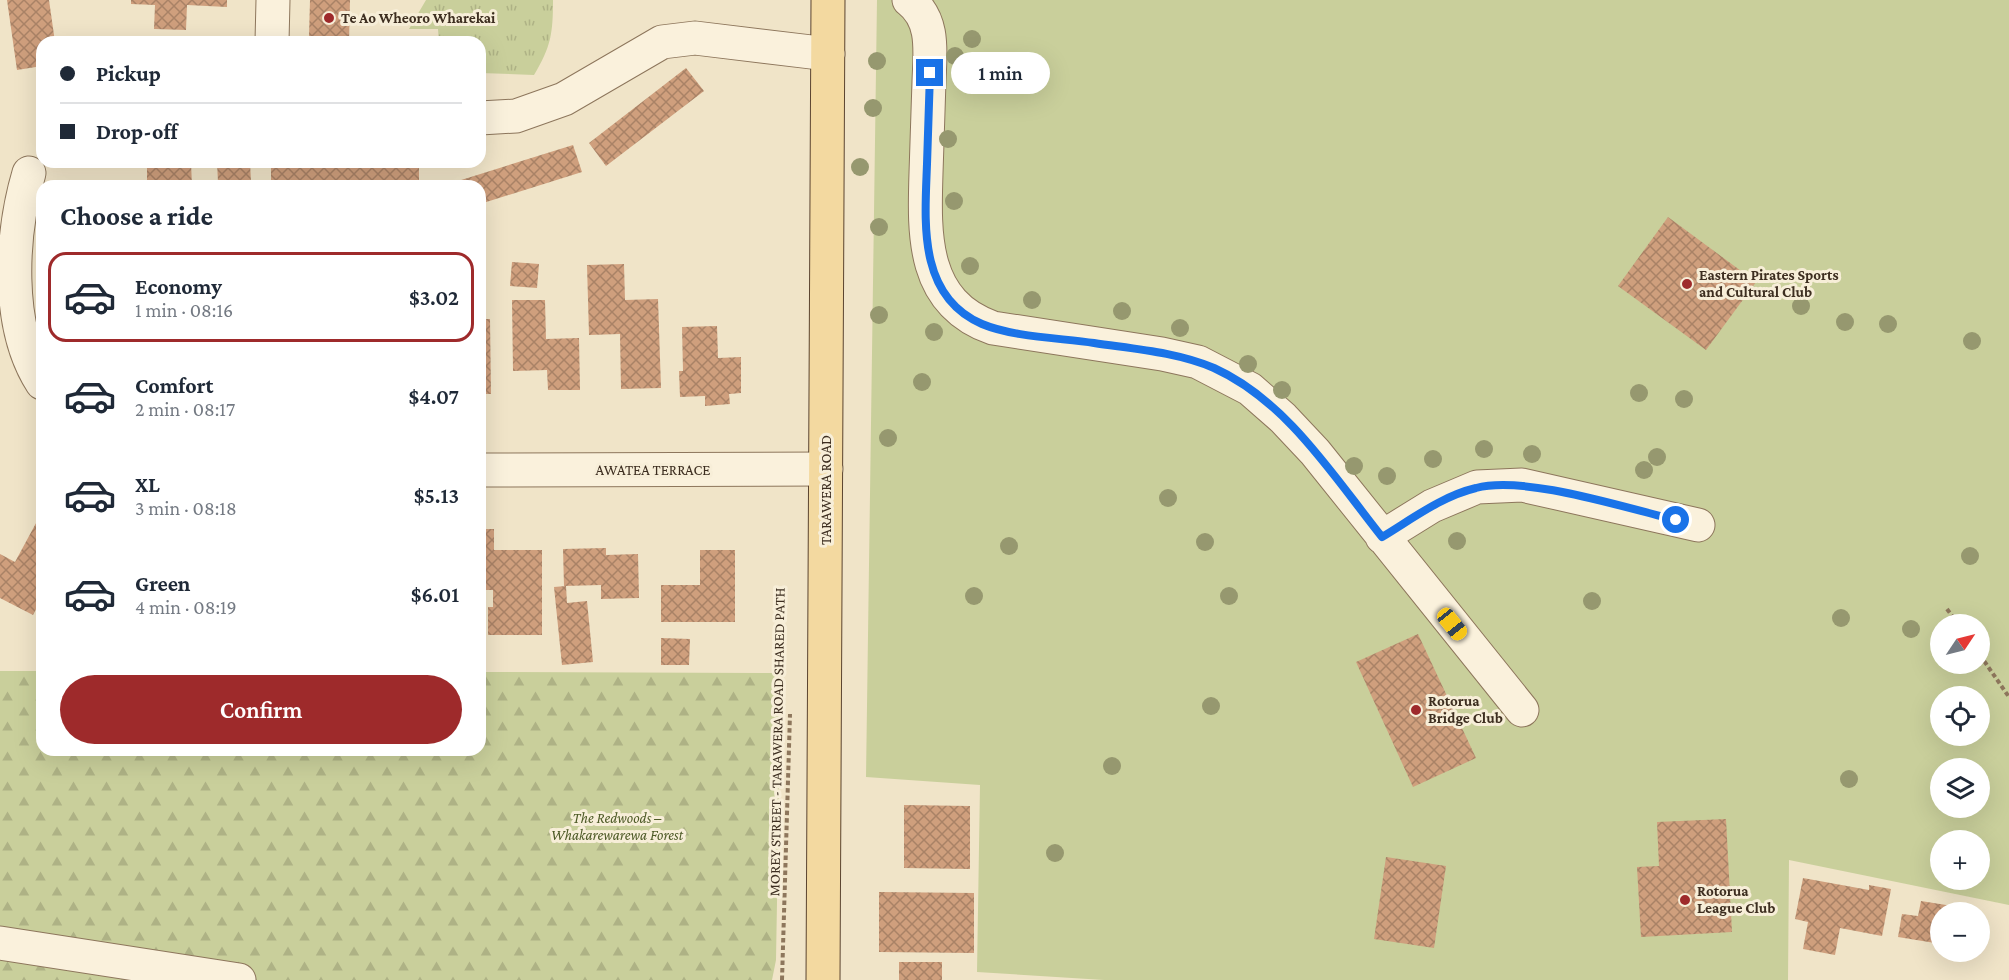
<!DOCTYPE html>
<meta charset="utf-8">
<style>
body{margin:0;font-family:"Crimson Pro",serif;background:#f6f6f7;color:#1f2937;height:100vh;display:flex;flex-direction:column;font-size:22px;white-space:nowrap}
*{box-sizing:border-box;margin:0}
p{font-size:20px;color:#747a83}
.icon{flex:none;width:33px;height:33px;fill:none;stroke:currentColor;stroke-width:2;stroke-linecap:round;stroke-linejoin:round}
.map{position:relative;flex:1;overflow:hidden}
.panel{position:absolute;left:36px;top:180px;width:450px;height:576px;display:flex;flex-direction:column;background:#fff;border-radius:18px;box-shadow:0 6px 24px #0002}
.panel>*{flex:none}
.hud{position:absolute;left:36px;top:36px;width:450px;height:132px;border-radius:18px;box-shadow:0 6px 24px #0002;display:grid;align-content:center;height:132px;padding:0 24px;background:#fff}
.needle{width:39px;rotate:55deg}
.tools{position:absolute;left:1930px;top:614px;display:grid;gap:12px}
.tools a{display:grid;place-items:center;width:60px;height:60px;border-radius:50%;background:#fff;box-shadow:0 6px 24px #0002;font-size:30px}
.end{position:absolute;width:27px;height:27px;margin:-14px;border:8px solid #1a73e8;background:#fff;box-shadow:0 0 0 3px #fff}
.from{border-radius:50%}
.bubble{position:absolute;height:42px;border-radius:21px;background:#fff;box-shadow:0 6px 24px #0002;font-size:20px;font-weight:600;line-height:42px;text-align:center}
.car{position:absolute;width:18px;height:36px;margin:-18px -9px;border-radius:8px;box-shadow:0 0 4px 2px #0007;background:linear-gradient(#f5c518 24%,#345 0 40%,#f5c518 0 76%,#345 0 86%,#f5c518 0)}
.hud b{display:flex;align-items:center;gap:21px;height:57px;font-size:22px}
.hud b+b{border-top:2px solid #e0e1e3}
.hud i{width:15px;height:15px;background:#1f2937}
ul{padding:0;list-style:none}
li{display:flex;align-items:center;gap:18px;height:90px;margin:0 12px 9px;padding:0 12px;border:3px solid transparent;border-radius:18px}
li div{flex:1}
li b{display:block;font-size:22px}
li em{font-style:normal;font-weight:600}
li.on{border-color:#9e2a2b}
li>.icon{width:54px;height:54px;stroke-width:1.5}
h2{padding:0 24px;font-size:27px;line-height:72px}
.button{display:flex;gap:12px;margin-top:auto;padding:12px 24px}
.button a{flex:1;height:69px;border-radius:36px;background:#9e2a2b;color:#fff;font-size:24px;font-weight:600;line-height:69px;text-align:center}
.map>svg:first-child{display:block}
</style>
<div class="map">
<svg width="2009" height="980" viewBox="0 0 2009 980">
<defs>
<pattern id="grass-tufts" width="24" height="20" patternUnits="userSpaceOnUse" patternTransform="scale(1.5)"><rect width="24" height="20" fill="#c9cf9b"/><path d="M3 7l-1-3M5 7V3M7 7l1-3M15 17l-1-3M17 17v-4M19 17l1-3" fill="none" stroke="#aeb285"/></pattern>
<pattern id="forest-firs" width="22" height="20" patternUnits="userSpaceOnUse" patternTransform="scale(1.5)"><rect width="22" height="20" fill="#c9cf9b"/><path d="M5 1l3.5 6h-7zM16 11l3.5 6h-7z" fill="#aeb285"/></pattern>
<pattern id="building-cross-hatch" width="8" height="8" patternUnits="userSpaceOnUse" patternTransform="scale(1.5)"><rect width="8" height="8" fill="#cf9f7d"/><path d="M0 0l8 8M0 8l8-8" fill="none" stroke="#a98266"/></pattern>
</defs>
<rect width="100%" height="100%" fill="#f0e4c8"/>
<path fill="url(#grass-tufts)" d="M426,0H553C553,33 551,47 534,75L480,73V42H439L438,29H409Z"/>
<path fill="url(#forest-firs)" d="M0,671H42V750H480V672L781,673L776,960L772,980H0Z"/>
<path fill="#c9cf9b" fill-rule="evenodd" d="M877,0H2009V905L1789,860L1788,980H1104L977,972L980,785L866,777ZM1941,624H1980V663H1941ZM1941,696H1980V735H1941ZM1941,768H1980V807H1941ZM1941,840H1980V879H1941Z"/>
<path fill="url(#building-cross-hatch)" d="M7,0H49L55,42H42V66L17,70Z
M131,0H227V7L187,5L186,30L154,29L155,5L131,4Z
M310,0H350L349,42H279V36H309Z
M686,68L704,91L606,166L589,143Z
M573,145L582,172L480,204V186H460L458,181Z
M147,162H191L192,186H147Z
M217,162H250L251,182H218Z
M271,162H419V186H271Z
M1668,217L1756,282L1706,350L1618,286Z
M512,262L539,264L537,288L510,286Z
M624,264L625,300L658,299L661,388L621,389L620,334L589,335L587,265Z
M512,300H545L546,339L579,338L580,390H548L547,370L513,371Z
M480,319H490L491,394H480Z
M717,326L718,358L741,357V393L729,394L730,404L705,406V396L680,397L679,371H683L682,327Z
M42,512V598L33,615L0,598V554L15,562Z
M480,529H494V550H542V635H488V607H493V590H480Z
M606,548V555L638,554L639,598L601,599V585L564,586L563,549Z
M700,550H735V622H661V585H700Z
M566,586L567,603L587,601L593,662L562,665L554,587Z
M1418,634L1476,758L1413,787L1356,662Z
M661,638L690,639L689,665H661Z
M904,805L970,806V869L904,868Z
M1726,819L1732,932L1641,937L1637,867L1659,866L1657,822Z
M1386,857L1446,866L1434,948L1374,939Z
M1803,878L1869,890V885L1891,889L1882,936L1840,928L1835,955L1803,949L1808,922L1795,919Z
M879,892L974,893V953L879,952Z
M1921,901L1965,908L1964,912H1941V944L1898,937L1902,914L1918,916Z
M899,962H942V980H899Z"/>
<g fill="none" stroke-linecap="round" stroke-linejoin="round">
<g stroke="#8d765c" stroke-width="35">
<path id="minor" d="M909,0C935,20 930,52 929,81C928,112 927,142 926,173C924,236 922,303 993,328L1162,354L1198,362L1250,389L1283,418L1315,452L1522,710
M272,42L273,0
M480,118L516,116L564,99L662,42L695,38L828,54
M29,173C11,234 5,326 42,383
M480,470L826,469
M1382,537L1432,506L1477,487L1522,485L1698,525
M0,943L239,980"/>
</g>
<g stroke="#5b4430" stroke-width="35">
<path id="major" d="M823,980L828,0"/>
</g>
<path stroke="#8d765c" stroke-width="4" stroke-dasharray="4.5 3" stroke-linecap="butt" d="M1947,609L1958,624
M1980,655L2009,697
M782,980L790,714"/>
<use href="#minor" stroke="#faf1dc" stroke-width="33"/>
<use href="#major" stroke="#f3d9a0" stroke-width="33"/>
</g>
<g fill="#96986f">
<circle cx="972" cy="39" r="9"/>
<circle cx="955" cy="56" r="9"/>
<circle cx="877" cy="61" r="9"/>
<circle cx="873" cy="108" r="9"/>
<circle cx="948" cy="139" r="9"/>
<circle cx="860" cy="167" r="9"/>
<circle cx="954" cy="201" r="9"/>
<circle cx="879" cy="227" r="9"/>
<circle cx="970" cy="266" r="9"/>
<circle cx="1032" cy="300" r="9"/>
<circle cx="1801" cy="306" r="9"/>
<circle cx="1122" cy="311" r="9"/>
<circle cx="879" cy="315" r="9"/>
<circle cx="1845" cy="322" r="9"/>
<circle cx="1888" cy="324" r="9"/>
<circle cx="1180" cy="328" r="9"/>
<circle cx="934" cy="332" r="9"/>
<circle cx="1972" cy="341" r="9"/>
<circle cx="1248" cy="364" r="9"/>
<circle cx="922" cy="382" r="9"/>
<circle cx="1282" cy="390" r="9"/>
<circle cx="1639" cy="393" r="9"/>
<circle cx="1684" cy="399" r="9"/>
<circle cx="888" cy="438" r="9"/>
<circle cx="1484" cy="449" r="9"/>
<circle cx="1532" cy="454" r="9"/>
<circle cx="1657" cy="457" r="9"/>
<circle cx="1433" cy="459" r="9"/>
<circle cx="1354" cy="466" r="9"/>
<circle cx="1644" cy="470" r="9"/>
<circle cx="1387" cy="476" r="9"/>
<circle cx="1168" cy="498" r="9"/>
<circle cx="1457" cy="541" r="9"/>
<circle cx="1205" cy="542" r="9"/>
<circle cx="1009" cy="546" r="9"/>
<circle cx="1970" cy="556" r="9"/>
<circle cx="974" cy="596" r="9"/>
<circle cx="1229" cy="596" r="9"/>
<circle cx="1592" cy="601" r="9"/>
<circle cx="1841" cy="618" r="9"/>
<circle cx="1911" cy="629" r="9"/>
<circle cx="1211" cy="706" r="9"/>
<circle cx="1112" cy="766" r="9"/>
<circle cx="1849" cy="779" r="9"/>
<circle cx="1055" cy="853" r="9"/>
</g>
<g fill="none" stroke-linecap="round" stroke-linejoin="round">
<path stroke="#1a73e8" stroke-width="8" d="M930,73C929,103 928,133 927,164C925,221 917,296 982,324C1013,337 1060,338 1094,343C1134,349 1176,352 1214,368C1287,401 1334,477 1382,537C1412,519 1442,496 1476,488C1525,475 1625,508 1676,520"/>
</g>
<g fill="#9e2a2b" stroke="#f7eed8" stroke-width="2">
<circle cx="329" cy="18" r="6"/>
<circle cx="1687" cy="284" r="6"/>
<circle cx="1416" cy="710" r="6"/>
<circle cx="1685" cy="900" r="6"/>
</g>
<g text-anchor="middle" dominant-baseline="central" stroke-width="6" stroke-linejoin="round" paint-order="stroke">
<g font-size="15" font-weight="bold" fill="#3d2e20" stroke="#f7eed8" text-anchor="start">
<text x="341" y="18">Te Ao Wheoro Wharekai</text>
<text x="1699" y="275">Eastern Pirates Sports<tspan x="1699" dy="17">and Cultural Club</tspan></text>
<text x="1428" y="701">Rotorua<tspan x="1428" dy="17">Bridge Club</tspan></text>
<text x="1697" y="891">Rotorua<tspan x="1697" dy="17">League Club</tspan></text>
</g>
<g font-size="15" fill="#3d2e20" stroke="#f7eed8">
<text x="653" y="470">AWATEA TERRACE</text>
<text transform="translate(826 490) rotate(-90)">TARAWERA ROAD</text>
<text transform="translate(777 742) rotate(-89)">MOREY STREET - TARAWERA ROAD SHARED PATH</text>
</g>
<g font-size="15" font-style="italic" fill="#4d5a26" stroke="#f7eed8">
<text x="617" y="818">The Redwoods –<tspan x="617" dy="17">Whakarewarewa Forest</tspan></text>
</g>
</g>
</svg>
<div class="tools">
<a><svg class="needle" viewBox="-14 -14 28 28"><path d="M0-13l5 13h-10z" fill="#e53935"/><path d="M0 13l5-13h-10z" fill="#747a83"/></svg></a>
<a><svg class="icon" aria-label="locate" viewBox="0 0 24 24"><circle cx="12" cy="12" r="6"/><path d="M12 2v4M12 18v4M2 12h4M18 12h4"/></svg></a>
<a><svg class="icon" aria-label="layers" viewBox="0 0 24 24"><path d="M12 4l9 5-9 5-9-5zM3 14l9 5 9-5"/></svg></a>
<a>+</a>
<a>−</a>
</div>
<i class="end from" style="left:1676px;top:520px"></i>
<i class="end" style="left:930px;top:73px"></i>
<div class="bubble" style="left:951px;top:52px;width:99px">1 min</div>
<i class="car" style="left:1452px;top:624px;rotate:141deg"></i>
<div class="hud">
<b><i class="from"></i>Pickup</b>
<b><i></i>Drop-off</b>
</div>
<section class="panel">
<h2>Choose a ride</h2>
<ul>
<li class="on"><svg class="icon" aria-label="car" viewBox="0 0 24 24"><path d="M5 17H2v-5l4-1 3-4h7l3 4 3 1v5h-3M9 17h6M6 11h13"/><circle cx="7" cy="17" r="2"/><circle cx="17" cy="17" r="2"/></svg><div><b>Economy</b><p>1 min · 08:16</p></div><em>$3.02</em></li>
<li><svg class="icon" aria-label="car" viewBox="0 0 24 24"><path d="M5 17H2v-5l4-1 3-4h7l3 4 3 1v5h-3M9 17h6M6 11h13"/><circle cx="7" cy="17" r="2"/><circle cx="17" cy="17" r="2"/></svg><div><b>Comfort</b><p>2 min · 08:17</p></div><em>$4.07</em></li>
<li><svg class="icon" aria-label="car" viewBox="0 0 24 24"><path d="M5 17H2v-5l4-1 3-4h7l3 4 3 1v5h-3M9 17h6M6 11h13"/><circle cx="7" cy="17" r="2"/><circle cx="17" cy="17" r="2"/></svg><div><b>XL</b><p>3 min · 08:18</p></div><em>$5.13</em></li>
<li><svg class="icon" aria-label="car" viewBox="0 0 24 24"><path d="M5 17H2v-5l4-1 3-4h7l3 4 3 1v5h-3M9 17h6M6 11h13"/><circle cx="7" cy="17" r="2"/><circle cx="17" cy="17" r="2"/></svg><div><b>Green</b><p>4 min · 08:19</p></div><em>$6.01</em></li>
</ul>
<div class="button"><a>Confirm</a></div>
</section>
</div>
